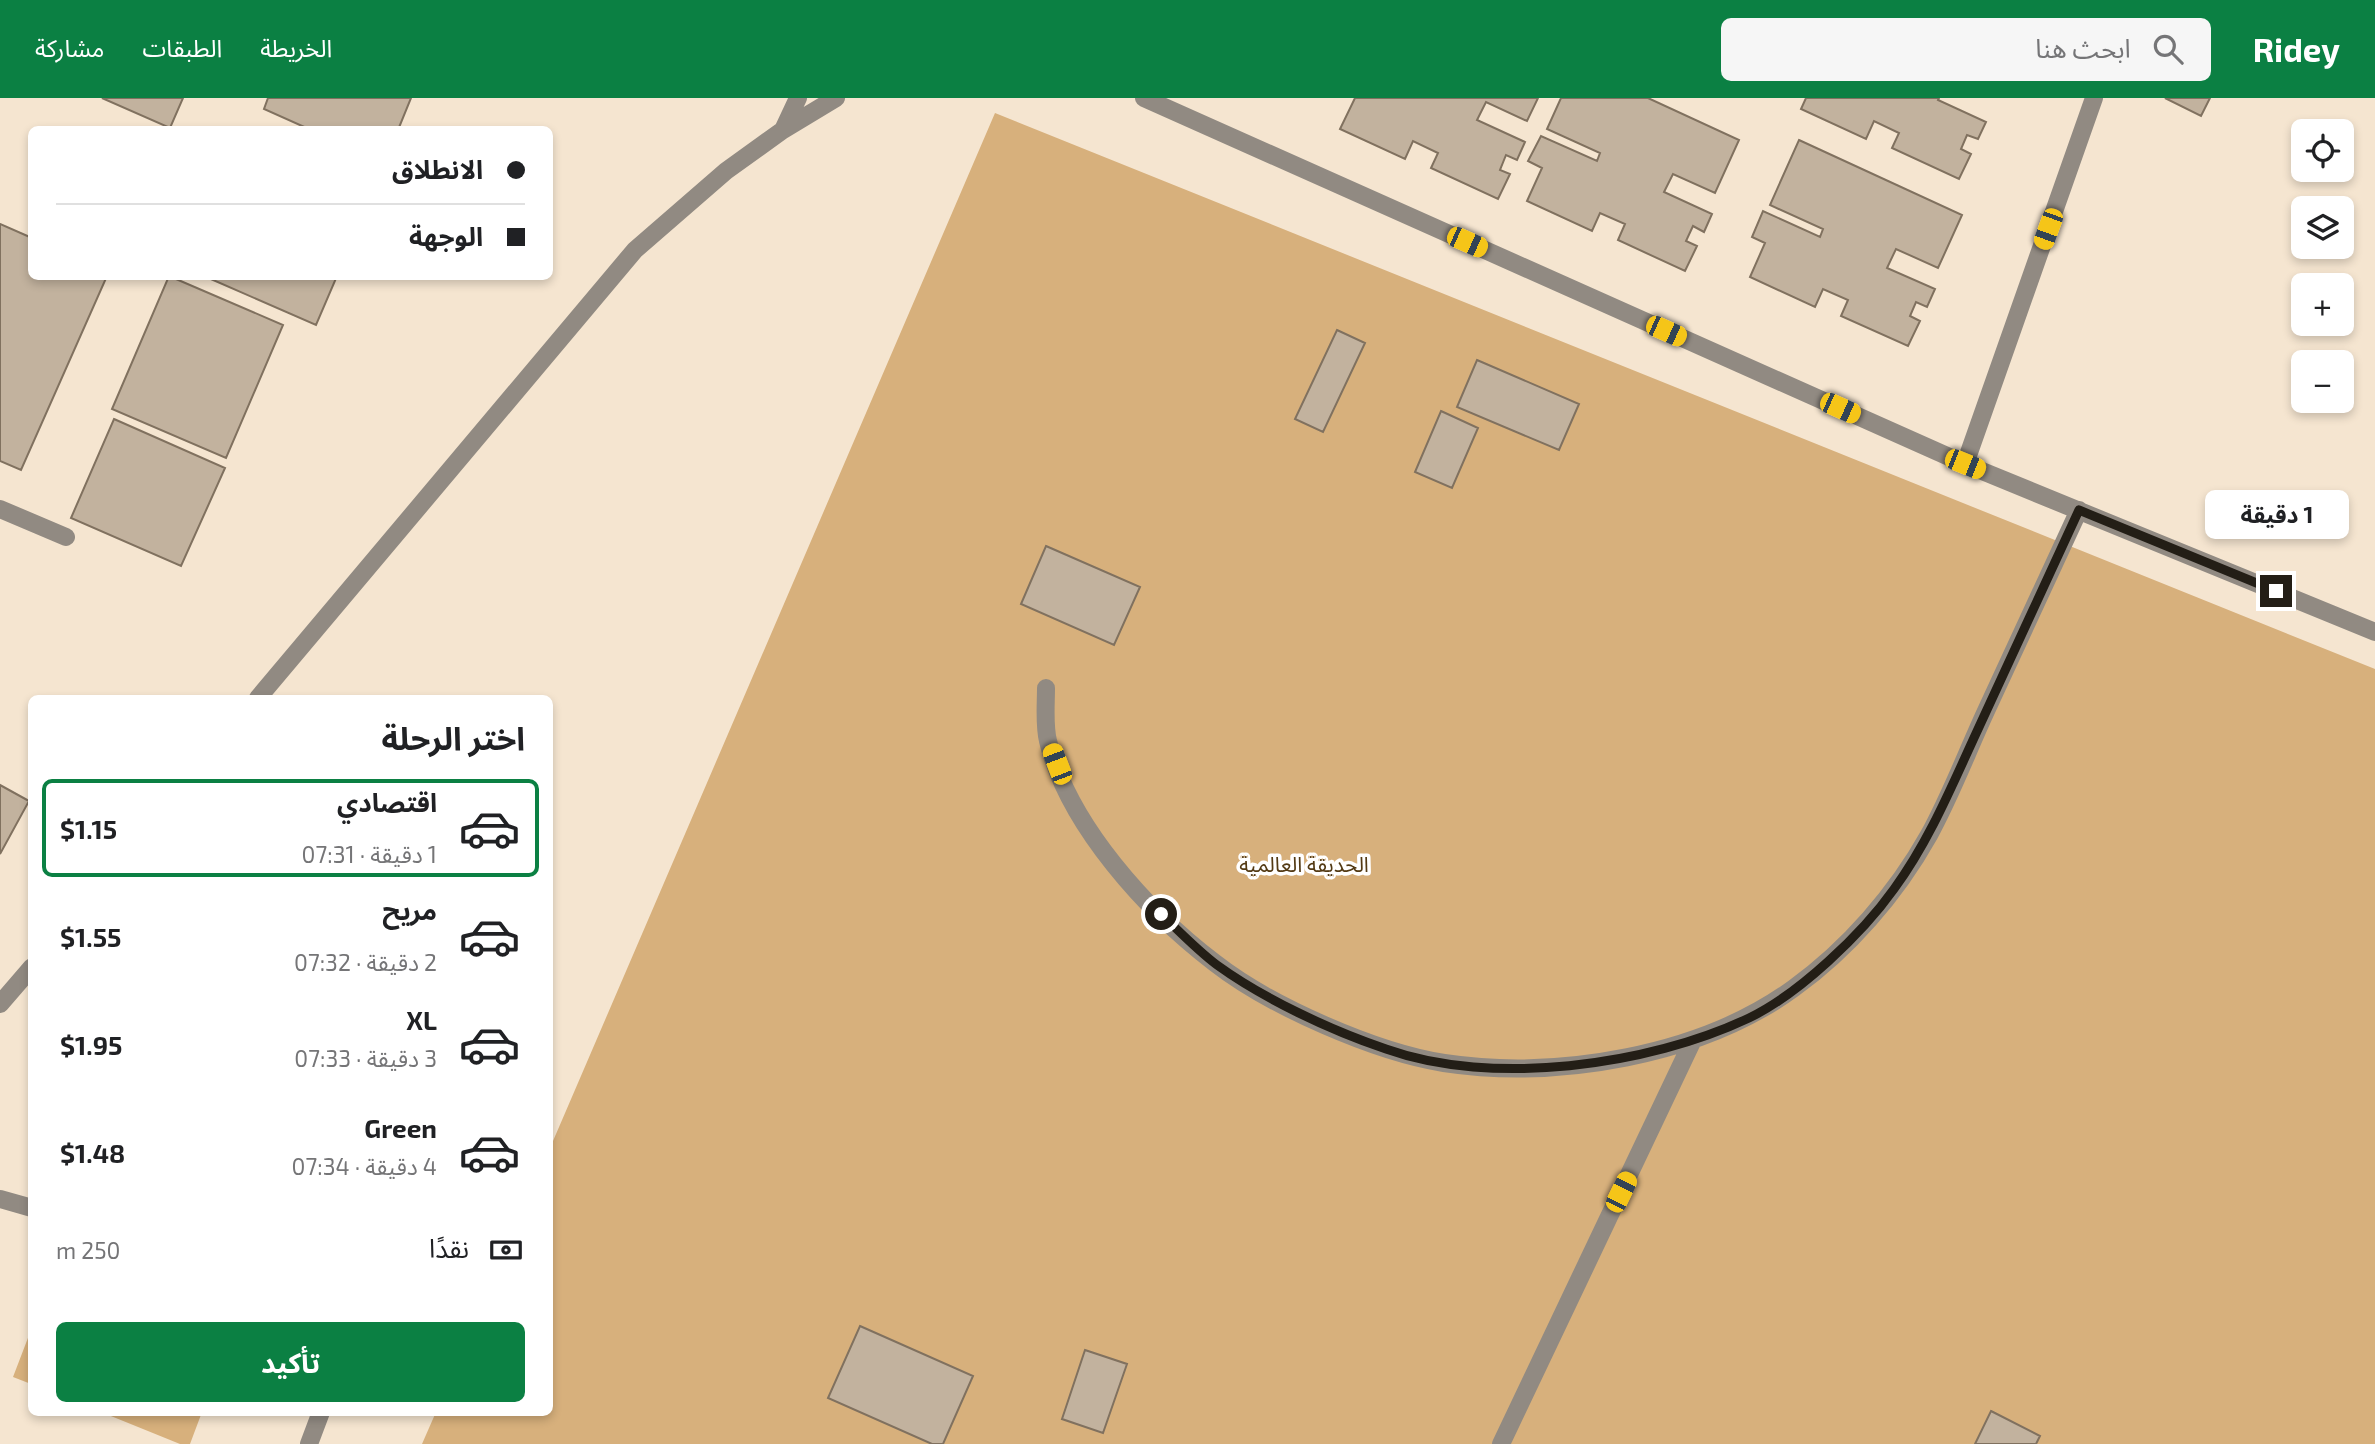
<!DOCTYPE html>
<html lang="ar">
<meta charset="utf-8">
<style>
body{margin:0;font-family:"Exo 2","Noto Sans Arabic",sans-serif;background:#f6f6f6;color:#202124;direction:rtl;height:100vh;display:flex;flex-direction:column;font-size:26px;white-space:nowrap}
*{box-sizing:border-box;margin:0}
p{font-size:23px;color:#757577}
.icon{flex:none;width:38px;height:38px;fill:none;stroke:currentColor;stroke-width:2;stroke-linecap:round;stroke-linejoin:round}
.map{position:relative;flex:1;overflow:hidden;direction:ltr}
.side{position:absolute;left:28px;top:597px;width:525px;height:721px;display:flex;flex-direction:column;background:#fff;border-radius:10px;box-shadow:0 4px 10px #0003;direction:rtl}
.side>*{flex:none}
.banner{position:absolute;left:28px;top:28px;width:525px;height:154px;border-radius:10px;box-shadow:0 4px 10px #0003;direction:rtl;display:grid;align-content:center;height:154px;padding:0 28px;background:#fff}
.buttons{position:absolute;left:2291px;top:21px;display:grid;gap:14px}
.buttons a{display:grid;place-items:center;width:63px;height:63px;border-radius:10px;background:#fff;box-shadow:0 4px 10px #0003;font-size:35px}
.end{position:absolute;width:32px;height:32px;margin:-16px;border:9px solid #231e16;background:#fff;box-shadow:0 0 0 4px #fff}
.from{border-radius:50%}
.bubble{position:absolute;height:49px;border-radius:10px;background:#fff;box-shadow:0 4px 10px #0003;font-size:23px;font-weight:700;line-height:49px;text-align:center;direction:rtl}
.car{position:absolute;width:21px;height:42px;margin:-21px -10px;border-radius:9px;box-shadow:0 0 5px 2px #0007;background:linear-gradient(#f5c518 24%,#345 0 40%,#f5c518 0 76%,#345 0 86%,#f5c518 0)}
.banner b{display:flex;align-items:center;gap:24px;height:66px;font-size:26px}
.banner b+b{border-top:2px solid #e0e0e0}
.banner i{width:18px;height:18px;background:#202124}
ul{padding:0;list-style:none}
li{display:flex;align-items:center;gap:21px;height:98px;margin:0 14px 10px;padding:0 14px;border:4px solid transparent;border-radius:10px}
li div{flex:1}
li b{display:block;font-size:26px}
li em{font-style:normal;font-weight:700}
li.active{border-color:#0b8043}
li>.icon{width:63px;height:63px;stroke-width:1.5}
h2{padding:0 28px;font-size:32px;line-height:84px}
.pay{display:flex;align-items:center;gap:18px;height:77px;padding:0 28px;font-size:26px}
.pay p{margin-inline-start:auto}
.button{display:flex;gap:14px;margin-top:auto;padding:14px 28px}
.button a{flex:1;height:80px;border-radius:10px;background:#0b8043;color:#fff;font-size:28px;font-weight:700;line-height:80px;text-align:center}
header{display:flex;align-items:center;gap:42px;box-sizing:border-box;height:98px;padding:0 35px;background:#0b8043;color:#fff}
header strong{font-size:33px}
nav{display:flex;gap:38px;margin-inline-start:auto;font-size:24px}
.search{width:490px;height:63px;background:#f6f6f6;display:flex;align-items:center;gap:18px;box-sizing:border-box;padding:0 24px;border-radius:10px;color:#757577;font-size:26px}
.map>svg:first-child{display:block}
</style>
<header>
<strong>Ridey</strong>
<div class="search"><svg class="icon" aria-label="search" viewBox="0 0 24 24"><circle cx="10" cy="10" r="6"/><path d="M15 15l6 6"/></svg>ابحث هنا</div>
<nav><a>الخريطة</a><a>الطبقات</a><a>مشاركة</a></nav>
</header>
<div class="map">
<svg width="2375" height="1346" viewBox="0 0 2375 1346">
<rect width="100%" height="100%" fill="#f5e5d0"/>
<path fill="#d7b07c" d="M995,15L2375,571V1346H422L436,1314H550V1050Z
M31,1232V1286L13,1279Z
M101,1314H202L190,1346H180Z"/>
<path fill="#c2b29e" stroke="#80715f" stroke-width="2" d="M102,0H183L170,30Z
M268,0H411L398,32H311L264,11Z
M1355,0H1538L1527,23L1486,4L1477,22L1525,44L1517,62L1506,57L1500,72L1510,76L1498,101L1431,70L1438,55L1413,43L1405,61L1340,31Z
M1561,0H1648L1739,42L1715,95L1673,76L1664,94L1712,116L1704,134L1693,128L1686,143L1697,148L1685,173L1618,142L1625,126L1600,115L1592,133L1527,103L1542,70L1528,63L1541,38L1597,63L1600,55L1547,31Z
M1806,0H1939L1938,2L1986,24L1978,41L1967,37L1961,51L1971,56L1959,81L1892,50L1899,35L1874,23L1866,41L1801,11Z
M2165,0H2210L2201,18Z
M1799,42L1962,117L1938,170L1896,151L1887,170L1935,191L1927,209L1916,204L1910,218L1920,223L1908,248L1841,218L1848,202L1823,191L1815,209L1750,179L1765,145L1752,139L1763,113L1820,139L1823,131L1770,107Z
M0,126L32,140V178H107L21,372L0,363Z
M169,178L283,227L226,360L112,311Z
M204,178H337L316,227Z
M1337,232L1365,245L1323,334L1295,321Z
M1477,262L1579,306L1559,352L1457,309Z
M1441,313L1478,330L1452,390L1415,374Z
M114,321L225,370L181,468L71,420Z
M1046,448L1140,489L1114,547L1021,506Z
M0,687L29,703L0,756Z
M860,1228L973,1278L943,1346H932L828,1300Z
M1085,1252L1127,1266L1103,1335L1062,1321Z
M1991,1313L2040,1338L2036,1346H1975Z"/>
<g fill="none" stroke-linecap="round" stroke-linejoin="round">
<path stroke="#918a82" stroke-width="18" d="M1144,0L1965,366L2375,534
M783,32L798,0
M1965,366L2094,0
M0,411L66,439
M1046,590C1046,607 1044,627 1048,643C1068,727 1148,814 1215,865C1270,908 1375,954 1444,965C1557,982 1701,958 1794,890C1848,851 1896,796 1929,737C1951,697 1967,654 1986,613C2017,546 2048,479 2079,412
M258,600L635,152L726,73L783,32L836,0
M0,906L32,869
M0,1101L32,1110
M309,1346L321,1314
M1501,1346L1693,942"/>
</g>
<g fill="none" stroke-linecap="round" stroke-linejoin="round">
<path stroke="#231e16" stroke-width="9" d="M1161,816C1179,833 1197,852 1217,867C1264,901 1330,932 1386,951C1492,989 1648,968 1749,920C1799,896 1862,836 1894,791C1930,742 1953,685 1979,629C2012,557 2046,484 2079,412L2276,493"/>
</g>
<g text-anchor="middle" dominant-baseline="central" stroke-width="7" stroke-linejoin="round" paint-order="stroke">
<g font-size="21" fill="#533a14" stroke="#fff">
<text x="1304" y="765">الحديقة العالمية</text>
</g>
</g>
</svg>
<div class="buttons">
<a><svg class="icon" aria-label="locate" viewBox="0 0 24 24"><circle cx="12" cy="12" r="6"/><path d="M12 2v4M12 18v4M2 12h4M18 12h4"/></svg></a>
<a><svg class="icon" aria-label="layers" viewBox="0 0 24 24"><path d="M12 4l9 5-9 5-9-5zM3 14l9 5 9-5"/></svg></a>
<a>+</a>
<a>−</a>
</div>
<i class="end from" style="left:1161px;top:816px"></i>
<i class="end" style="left:2276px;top:493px"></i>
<div class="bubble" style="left:2205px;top:392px;width:144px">1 دقيقة</div>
<i class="car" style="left:2048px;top:131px;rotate:200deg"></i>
<i class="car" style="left:1467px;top:144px;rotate:114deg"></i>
<i class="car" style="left:1666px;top:233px;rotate:114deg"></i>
<i class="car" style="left:1840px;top:310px;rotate:114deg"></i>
<i class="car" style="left:1965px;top:366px;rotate:112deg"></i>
<i class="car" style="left:1057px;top:666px;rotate:339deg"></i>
<i class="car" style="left:1621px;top:1094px;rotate:26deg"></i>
<div class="banner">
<b><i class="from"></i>الانطلاق</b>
<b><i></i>الوجهة</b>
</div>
<section class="side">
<h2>اختر الرحلة</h2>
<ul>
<li class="active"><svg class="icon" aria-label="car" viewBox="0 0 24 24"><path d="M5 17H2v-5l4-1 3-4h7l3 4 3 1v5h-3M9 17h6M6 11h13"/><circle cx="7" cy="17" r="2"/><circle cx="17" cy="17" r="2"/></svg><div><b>اقتصادي</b><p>1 دقيقة · 07:31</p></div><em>$1.15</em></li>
<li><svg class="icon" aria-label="car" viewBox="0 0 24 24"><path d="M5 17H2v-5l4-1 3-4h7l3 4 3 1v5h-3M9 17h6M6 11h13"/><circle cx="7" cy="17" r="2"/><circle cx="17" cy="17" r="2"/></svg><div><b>مريح</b><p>2 دقيقة · 07:32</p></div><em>$1.55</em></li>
<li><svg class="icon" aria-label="car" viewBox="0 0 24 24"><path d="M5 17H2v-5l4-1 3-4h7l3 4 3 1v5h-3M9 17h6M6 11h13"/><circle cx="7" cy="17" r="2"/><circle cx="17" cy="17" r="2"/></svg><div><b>XL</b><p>3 دقيقة · 07:33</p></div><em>$1.95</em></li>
<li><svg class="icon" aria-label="car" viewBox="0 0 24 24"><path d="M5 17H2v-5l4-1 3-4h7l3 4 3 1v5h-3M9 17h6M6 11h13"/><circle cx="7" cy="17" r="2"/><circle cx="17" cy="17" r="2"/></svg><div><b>Green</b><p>4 دقيقة · 07:34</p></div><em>$1.48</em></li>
</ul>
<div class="pay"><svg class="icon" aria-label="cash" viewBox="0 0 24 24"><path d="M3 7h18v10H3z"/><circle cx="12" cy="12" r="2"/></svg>نقدًا<p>250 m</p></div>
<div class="button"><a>تأكيد</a></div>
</section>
</div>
